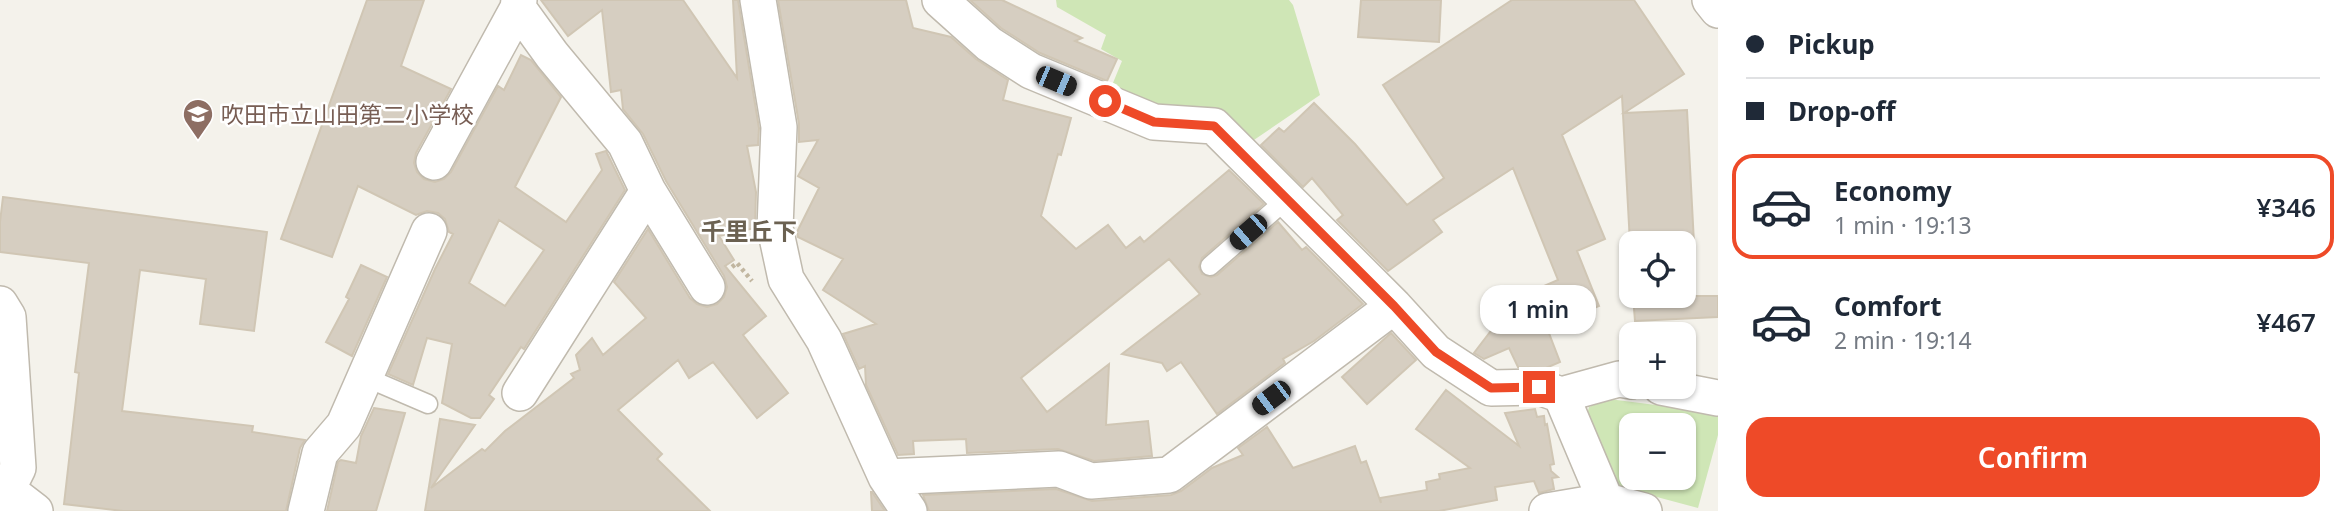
<!DOCTYPE html>
<meta charset="utf-8">
<style>
body{margin:0;font-family:"Noto Sans","Noto Sans JP",sans-serif;background:#f6f6f7;color:#1f2937;height:100vh;display:flex;flex-direction:column;font-size:26px;white-space:nowrap}
*{box-sizing:border-box;margin:0}
p{font-size:23px;color:#747a83}
.icon{flex:none;width:38px;height:38px;fill:none;stroke:currentColor;stroke-width:2;stroke-linecap:round;stroke-linejoin:round}
.map{position:relative;flex:1;overflow:hidden}
.side{display:flex;flex-direction:column;background:#fff;width:630px}
.side>*{flex:none}
.hud{display:grid;align-content:center;height:154px;padding:0 28px;background:#fff}
.controls{position:absolute;left:1619px;top:231px;display:grid;gap:14px}
.controls a{display:grid;place-items:center;width:77px;height:77px;border-radius:14px;background:#fff;box-shadow:0 2px 5px #0004;font-size:35px}
.end{position:absolute;width:32px;height:32px;margin:-16px;border:9px solid #ee4a28;background:#fff;box-shadow:0 0 0 4px #fff}
.from{border-radius:50%}
.bubble{position:absolute;height:49px;border-radius:21px;background:#fff;box-shadow:0 2px 5px #0004;font-size:23px;font-weight:600;line-height:49px;text-align:center}
.car{position:absolute;width:21px;height:42px;margin:-21px -10px;border-radius:9px;box-shadow:0 0 5px 2px #0007;background:linear-gradient(#222 24%,#8ab4d8 0 40%,#222 0 76%,#8ab4d8 0 86%,#222 0)}
.hud b{display:flex;align-items:center;gap:24px;height:66px;font-size:26px}
.hud b+b{border-top:2px solid #e0e1e3}
.hud i{width:18px;height:18px;background:#1f2937}
ul{padding:0;list-style:none}
li{display:flex;align-items:center;gap:21px;height:105px;margin:0 14px 10px;padding:0 14px;border:4px solid transparent;border-radius:21px}
li div{flex:1}
li b{display:block;font-size:26px}
li em{font-style:normal;font-weight:600}
li.on{border-color:#ee4a28}
li>.icon{width:63px;height:63px;stroke-width:1.5}
.button{display:flex;gap:14px;margin-top:auto;padding:14px 28px}
.button a{flex:1;height:80px;border-radius:21px;background:#ee4a28;color:#fff;font-size:28px;font-weight:600;line-height:80px;text-align:center}
main{display:flex;flex:1;min-height:0}
.map>svg:first-child{display:block}
</style>
<main>
<div class="map">
<svg width="1718" height="511" viewBox="0 0 1718 511">
<rect width="100%" height="100%" fill="#f4f2eb"/>
<path fill="#cfe6b6" fill-rule="evenodd" d="M1056,0H1289L1293,5L1320,95L1248,144L1108,95L1122,61L1101,49L1106,35L1057,7Z
M1609,399L1718,413V435L1698,508L1612,485L1584,425L1589,407ZM1631,425H1684V478H1631Z"/>
<path fill="#d6cec1" stroke="#d0c6b4" stroke-width="2" fill-rule="evenodd" d="M367,0H424L401,66L451,89L416,153L414,163L417,172L424,179L435,182L444,179L451,172L498,86L504,90L521,55L531,60L561,97L515,187L566,222L602,170L596,154L606,151L625,190L524,349L521,347L489,395L494,399L480,418H471L442,403L452,344L427,338L413,385L388,374L435,269L453,234L449,232L445,219L438,213L427,211L416,215L358,186L332,257L281,239ZM499,220L544,250L505,306L469,283Z
M541,0H683L737,78L733,0H738L759,128L758,145L747,146L756,192L755,228L719,236L734,260L725,266L766,316L743,335L788,393L757,418L713,362L689,378L678,360L618,410L662,454L657,459L710,511H425L440,419L475,425L431,488L482,449L485,451L505,431L574,378L571,374L580,370L576,355L592,338L603,355L646,318L614,282L648,229L690,298L697,304L707,307L717,304L724,297L727,287L724,276L666,181L643,134L623,109L621,90L611,92L602,10L568,36Z
M778,0H906L913,28L951,37L976,59L1008,80L1003,100L1071,118L1061,155L1058,154L1041,216L1076,249L1108,225L1126,248L1140,237L1144,242L1229,170L1264,204L1202,258L1199,267L1202,274L1211,277L1217,275L1278,222L1302,250L1306,247L1363,304L1314,341L1283,359L1285,363L1217,414L1181,362L1167,371L1162,363L1122,354L1200,294L1169,259L1021,378L1047,412L1109,364L1106,425L1148,421L1152,456L1094,461L1058,449L967,453L966,439L913,441L914,454L898,455L866,385L865,366L859,369L843,334L876,324L823,290L843,259L798,237L797,232L819,188L798,176L818,140L799,142V124Z
M970,0H1002L1082,38L1075,41L1117,59L1107,81L1040,53L1001,28Z
M1361,0H1441L1439,42L1358,37Z
M1512,0H1634L1684,74L1624,113L1687,110L1694,243H1630L1622,96L1562,135L1605,239L1577,251L1599,306L1547,328L1560,362L1546,368L1518,367L1509,348L1484,359L1474,353L1516,298L1558,280L1513,168L1433,220L1442,232L1388,271L1337,220L1343,215L1312,178L1303,187L1261,145L1279,128L1284,132L1314,103L1355,144L1407,205L1444,178L1383,85Z
M3,197L267,232L254,331L200,324L206,279L140,270L122,411L253,426L252,432L305,440L300,448L286,511H123L64,504L79,373L75,372L89,263L0,252V222Z
M361,265L387,277L352,356L326,342L349,299L346,297Z
M1633,296H1718V317L1635,321Z
M1391,333L1416,360L1367,404L1342,377Z
M1446,390L1519,446L1505,413L1535,409L1537,417L1544,416L1545,425L1547,424L1554,464L1550,465L1551,471L1558,477L1552,478L1554,489L1539,493L1534,481L1495,487L1497,500L1439,511H929L923,495L1056,489L1092,501L1171,495L1181,491L1212,468L1243,455L1238,448L1267,427L1293,468L1355,446L1361,463L1366,461L1381,503L1380,498L1427,490L1426,482L1440,479L1439,474L1470,468L1416,429Z
M374,408L405,413L376,511H327L338,462L341,460L356,463L361,436Z
M871,492H872L885,511H872Z"/>
<g fill="none" stroke-linecap="round" stroke-linejoin="round">
<g stroke="#c0baae" stroke-width="21">
<path id="service" d="M1210,266L1287,199
M365,377L428,404"/>
</g>
<g stroke="#c0baae" stroke-width="38">
<path id="minor" d="M758,0L779,127L775,228L786,279L824,340L886,477L909,511
M940,0L989,44L1031,71L1154,122L1214,126L1394,306L1436,352L1491,388L1539,387L1561,395L1619,379L1631,381
M1710,0L1718,10
M518,8L552,55L625,143L648,191L707,287
M434,162L518,8L519,0
M0,304L8,317L18,468L0,504
M1661,387L1718,398
M520,393L648,191
M1561,395L1610,511
M886,477L1059,469L1091,481L1169,475L1394,306
M0,484L35,511
M306,511L320,453L344,425L429,231
M1547,511L1606,501L1644,511"/>
</g>
<path stroke="#c1b6a0" stroke-width="4.5" stroke-dasharray="3.5 3.5" stroke-linecap="butt" d="M732,267L737,263L752,281"/>
<use href="#service" stroke="#fff" stroke-width="18"/>
<use href="#minor" stroke="#fff" stroke-width="35"/>
</g>
<g fill="none" stroke-linecap="round" stroke-linejoin="round">
<path stroke="#ee4a28" stroke-width="9" d="M1105,101L1154,122L1214,126L1394,306L1436,352L1491,388L1539,387"/>
</g>
<defs>
<g id="school-pin" transform="scale(1.575)"><path d="M0 17L-7.5 6A9.5 9.5 0 1 1 7.5 6Z" fill="#8d6e63" stroke="#fff"/><path d="M0-5L7-2L0 1L-7-2ZM-4 1L0 2.5L4 1V4Q0 6-4 4Z" fill="#fff"/></g>
</defs>
<g fill-rule="evenodd">
<use href="#school-pin" x="198" y="114"/>
</g>
<g text-anchor="middle" dominant-baseline="central" stroke-width="5" stroke-linejoin="round" paint-order="stroke">
<g font-size="23" fill="#785e54" stroke="#fff" text-anchor="start">
<text x="221" y="114">吹田市立山田第二小学校</text>
</g>
<g font-size="24" font-weight="bold" fill="#6b6151" stroke="#fff">
<text x="749" y="230">千里丘下</text>
</g>
</g>
</svg>
<div class="controls">
<a><svg class="icon" aria-label="locate" viewBox="0 0 24 24"><circle cx="12" cy="12" r="6"/><path d="M12 2v4M12 18v4M2 12h4M18 12h4"/></svg></a>
<a>+</a>
<a>−</a>
</div>
<i class="end from" style="left:1105px;top:101px"></i>
<i class="end" style="left:1539px;top:387px"></i>
<div class="bubble" style="left:1480px;top:285px;width:116px">1 min</div>
<i class="car" style="left:1056px;top:81px;rotate:113deg"></i>
<i class="car" style="left:1248px;top:232px;rotate:229deg"></i>
<i class="car" style="left:1271px;top:398px;rotate:233deg"></i>
</div>
<section class="side">
<div class="hud">
<b><i class="from"></i>Pickup</b>
<b><i></i>Drop-off</b>
</div>
<ul>
<li class="on"><svg class="icon" aria-label="car" viewBox="0 0 24 24"><path d="M5 17H2v-5l4-1 3-4h7l3 4 3 1v5h-3M9 17h6M6 11h13"/><circle cx="7" cy="17" r="2"/><circle cx="17" cy="17" r="2"/></svg><div><b>Economy</b><p>1 min · 19:13</p></div><em>¥346</em></li>
<li><svg class="icon" aria-label="car" viewBox="0 0 24 24"><path d="M5 17H2v-5l4-1 3-4h7l3 4 3 1v5h-3M9 17h6M6 11h13"/><circle cx="7" cy="17" r="2"/><circle cx="17" cy="17" r="2"/></svg><div><b>Comfort</b><p>2 min · 19:14</p></div><em>¥467</em></li>
</ul>
<div class="button"><a>Confirm</a></div>
</section>
</main>
